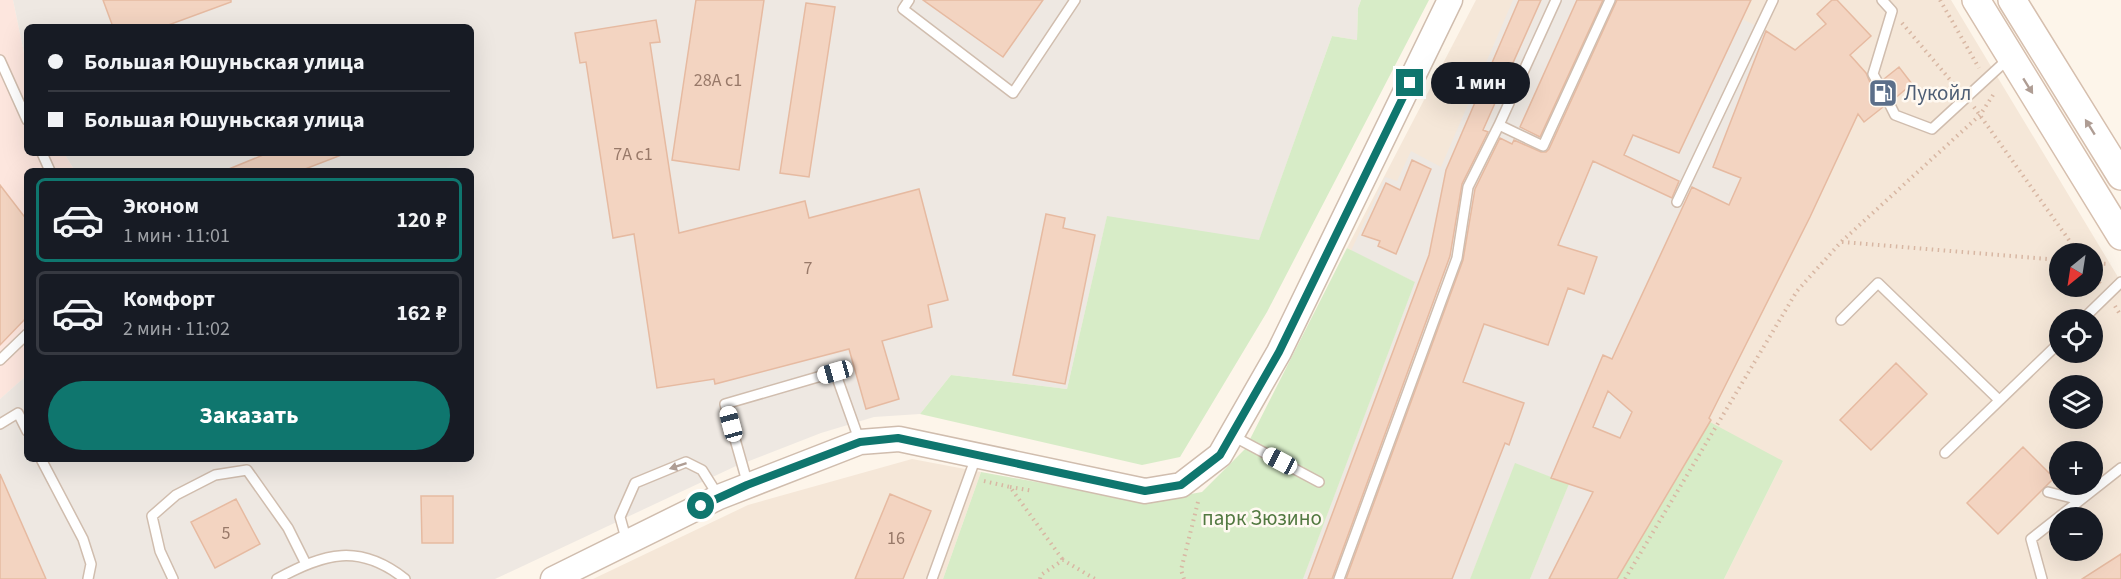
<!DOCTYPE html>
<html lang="ru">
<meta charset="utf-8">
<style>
body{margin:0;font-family:"Source Sans 3",sans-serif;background:#242831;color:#f1f3f6;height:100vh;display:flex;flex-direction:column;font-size:22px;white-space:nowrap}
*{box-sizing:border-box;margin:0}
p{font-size:20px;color:#9ea1a6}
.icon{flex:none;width:33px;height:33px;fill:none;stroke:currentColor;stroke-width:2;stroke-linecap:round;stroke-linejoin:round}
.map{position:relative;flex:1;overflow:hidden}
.panel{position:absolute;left:24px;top:168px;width:450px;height:294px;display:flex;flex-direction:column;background:#171b24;border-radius:9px;box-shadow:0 6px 24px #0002}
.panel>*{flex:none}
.top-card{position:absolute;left:24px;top:24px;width:450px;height:132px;border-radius:9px;box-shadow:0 6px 24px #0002;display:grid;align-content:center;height:132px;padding:0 24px;background:#171b24}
.needle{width:39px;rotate:210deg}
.buttons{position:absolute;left:2049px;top:243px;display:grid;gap:12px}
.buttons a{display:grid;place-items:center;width:54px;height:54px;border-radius:50%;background:#171b24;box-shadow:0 6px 24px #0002;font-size:30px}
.end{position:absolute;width:27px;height:27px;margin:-14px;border:8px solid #0f766e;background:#fff;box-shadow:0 0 0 3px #fff}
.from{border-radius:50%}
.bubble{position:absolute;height:42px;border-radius:21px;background:#171b24;box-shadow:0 6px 24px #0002;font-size:20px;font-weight:700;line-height:42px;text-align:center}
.car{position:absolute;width:18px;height:36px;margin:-18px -9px;border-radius:8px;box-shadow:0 0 4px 2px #0007;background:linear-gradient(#fff 24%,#345 0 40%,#fff 0 76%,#345 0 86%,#fff 0)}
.top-card b{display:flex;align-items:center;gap:21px;height:57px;font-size:22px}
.top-card b+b{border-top:2px solid #363941}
.top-card i{width:15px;height:15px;background:#f1f3f6}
ul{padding:10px 0 0;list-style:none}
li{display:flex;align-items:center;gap:18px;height:84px;margin:0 12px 9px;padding:0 12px;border:3px solid #363941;border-radius:9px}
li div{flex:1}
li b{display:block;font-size:22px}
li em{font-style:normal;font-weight:700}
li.active{border-color:#0f766e}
li>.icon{width:54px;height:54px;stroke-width:1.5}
.button{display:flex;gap:12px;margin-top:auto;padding:12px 24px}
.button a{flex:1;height:69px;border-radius:36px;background:#0f766e;color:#fff;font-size:24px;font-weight:700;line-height:69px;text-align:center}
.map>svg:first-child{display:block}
</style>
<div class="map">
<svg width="2121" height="579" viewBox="0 0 2121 579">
<rect width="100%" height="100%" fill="#fdf5ea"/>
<path fill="#f5e7d8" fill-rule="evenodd" d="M1476,0H1951L2121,282V579H1724L1783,461L1530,579L1569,484L1515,464L1470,579H1303L1415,282L1347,248ZM2060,254H2092V286H2060ZM2060,320H2092V352H2060ZM2060,386H2092V418H2060ZM2060,452H2092V484H2060ZM2060,518H2092V550H2060Z
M912,459L981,472L943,579H593L748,505Z"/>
<path fill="#fde6de" d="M0,0H13L27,67V153H64L75,171H27V375L0,399Z"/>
<path fill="#eee8e2" d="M13,0H1361L1358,8L1357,40L1332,36L1259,241L1107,217L1067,389L951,375L920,414L874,417L821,433L736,466L495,579H0V399L27,375V459H471V171H75L64,153H471V27H27V67Z
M1513,0H1751L1742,19L1765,30L1787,45L1850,130L1810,217L1708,421L1616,579H1530L1569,484L1515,464L1470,579H1303L1415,282L1351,251L1385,177L1397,181L1411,151L1441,167Z"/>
<path fill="#d7ecc7" d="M1361,0H1429L1267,312L1180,457L1142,465L920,414L951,375L1067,389L1107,216L1259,240L1332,36L1357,40L1358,8Z
M1347,248L1415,282L1303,579H943L981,472L1146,502L1202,492L1245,449Z
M1708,421L1783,461L1724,579H1616Z
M1515,463L1569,484L1530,579H1470Z"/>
<path fill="#f3d4c1" stroke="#e6baa1" stroke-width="1.5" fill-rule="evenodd" d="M103,0H231V2L163,27H113Z
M696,0H764L739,170L672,160Z
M923,0H1043L1003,57Z
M1519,0H1541L1483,130L1488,132L1462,184L1450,256L1332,579H1308L1429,255L1446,170Z
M1577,0H1603L1540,137L1520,127Z
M1617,0H1751L1679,153L1633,135L1624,155L1679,181L1672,198L1593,161L1558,245L1597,257L1584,294L1568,288L1548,345L1484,324L1463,382L1524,403L1509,445L1505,443L1452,579H1346L1463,260L1475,189L1500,138L1512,144L1514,140L1541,152H1546L1549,149Z
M1832,0H1837L1871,36L1850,55L1866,73L1872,87L1877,90L1882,89L1885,84L1884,79L1899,67L1912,84L1894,99L1890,96L1886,97L1882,102L1883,107L1864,122L1858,114L1810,217L1709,418L1711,420L1617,579H1549L1593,492L1551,478L1603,355L1612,359L1692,187L1729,205L1741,178L1713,167L1766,31L1795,50L1826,24L1817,14ZM1608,391L1632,412L1620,438L1593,427Z
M806,3L835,7L809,177L780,173Z
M656,20L660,42L650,43L679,233L805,201L809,218L919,189L948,300L928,305L932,327L882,341L899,399L866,409L849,349L715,384L714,379L657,388L634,234L613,238L586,62L580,63L575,33Z
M268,153H344V154L300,171H224Z
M1412,160L1431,169L1396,254L1378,246L1380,241L1362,235L1386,183L1400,190Z
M0,185L27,220V317L0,345Z
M1046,214L1065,218L1063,228L1095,235L1065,384L1013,375Z
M1896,363L1927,394L1871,450L1840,420Z
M2023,447L2054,478L1998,534L1967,503Z
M0,474L46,579H0Z
M890,494L931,511L903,579H855Z
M421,496H453V543H422Z
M236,499L260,544L215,568L191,522Z
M2121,554V579H2082Z"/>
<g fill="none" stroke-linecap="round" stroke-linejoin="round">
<g stroke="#d0bdae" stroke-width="12">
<path id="service" d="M909,0L903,9L1013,93L1075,0
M1556,0L1499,125L1543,146L1610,0
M0,60L27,120
M1878,83L1873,74L1892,11L1882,0
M1889,103L1895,115L1932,129L2008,59
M42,153L50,171
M1677,202L1773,0
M1841,320L1878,283L1999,400
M2082,320L2121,282
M0,360L27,334
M0,424L18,413L27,431
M1231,435L1319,482
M1945,453L2060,342
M41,459L83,539L91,564L88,579
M748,485L725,404L835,372L860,442
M2048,492L2080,500
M627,542L620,517L635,483L686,462L702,470L719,497
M173,579L160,551L152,516L176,495L215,475L247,470L288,528L306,564
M277,579C325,553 359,543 405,579
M932,579L976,457
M1339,579L1457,258L1468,187L1499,125
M2042,579L2031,539L2121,468"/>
</g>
<g stroke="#d0bdae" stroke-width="27">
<path id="tertiary" d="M553,579L719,497L860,442L899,439L1145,491L1181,485L1220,455L1279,352L1450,0"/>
</g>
<g stroke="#d6bfae" stroke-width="30">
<path id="secondary" d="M1976,0L2121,236
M2012,0L2121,176"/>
</g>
<path stroke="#d8b7a3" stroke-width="4" stroke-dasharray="1.5 4.5" stroke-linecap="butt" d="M1940,0L1979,68
M1902,23L1957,88
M1974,107L2079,254
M1842,242L2060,260
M2092,263L2110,264
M2092,273L2101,285
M2115,306L2121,316
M984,481L1010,487L1063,560
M1010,487L1033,491
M1040,579L1041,575L1063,560L1095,579
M1184,579L1181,570L1199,498
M1625,579L1797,291L1841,242L1980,115L1995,92"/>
<use href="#service" stroke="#fff" stroke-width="9"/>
<use href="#tertiary" stroke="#fff" stroke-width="24"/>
<use href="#secondary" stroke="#fff" stroke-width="27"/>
</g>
<defs><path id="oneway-solid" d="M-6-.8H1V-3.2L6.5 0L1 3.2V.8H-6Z" transform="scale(1.5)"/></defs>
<g fill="#af9d94">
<use href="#oneway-solid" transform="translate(2028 86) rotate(58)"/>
<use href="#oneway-solid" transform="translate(2090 127) rotate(-122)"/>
<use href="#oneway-solid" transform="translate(678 466) rotate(162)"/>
</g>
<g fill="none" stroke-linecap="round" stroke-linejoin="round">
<path stroke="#0f766e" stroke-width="8" d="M701,506L747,485L860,442L898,438L1145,491L1181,485L1220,455L1279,352L1410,83"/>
</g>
<defs>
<g id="fuel-square" transform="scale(1.5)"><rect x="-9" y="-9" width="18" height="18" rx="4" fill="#5c6f8a" stroke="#fff9f1"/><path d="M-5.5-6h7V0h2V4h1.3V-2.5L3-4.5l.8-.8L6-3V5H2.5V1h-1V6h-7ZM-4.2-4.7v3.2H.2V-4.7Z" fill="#fff"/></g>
</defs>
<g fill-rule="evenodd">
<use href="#fuel-square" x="1883" y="93"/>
</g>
<g text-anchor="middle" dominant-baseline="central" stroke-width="5" stroke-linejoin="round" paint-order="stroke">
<g font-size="18" fill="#987969">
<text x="718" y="80">28А с1</text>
<text x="633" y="154">7А с1</text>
<text x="808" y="268">7</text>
<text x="226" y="533">5</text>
<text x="896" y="538">16</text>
</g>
<g font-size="21" fill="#4e5e75" stroke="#fff9f1" text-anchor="start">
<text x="1904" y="93">Лукойл</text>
</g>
<g font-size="21" fill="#527941" stroke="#fff9f1">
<text x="1262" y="518">парк Зюзино</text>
</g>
</g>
</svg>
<div class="buttons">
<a><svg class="needle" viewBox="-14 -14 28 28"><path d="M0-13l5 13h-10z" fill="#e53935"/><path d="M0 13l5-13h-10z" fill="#9ea1a6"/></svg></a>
<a><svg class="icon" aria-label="locate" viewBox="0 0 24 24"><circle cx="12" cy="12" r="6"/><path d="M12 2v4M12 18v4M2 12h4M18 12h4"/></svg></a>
<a><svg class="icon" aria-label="layers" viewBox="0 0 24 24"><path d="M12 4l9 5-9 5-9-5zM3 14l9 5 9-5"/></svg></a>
<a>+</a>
<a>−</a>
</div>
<i class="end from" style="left:701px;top:506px"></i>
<i class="end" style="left:1410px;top:83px"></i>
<div class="bubble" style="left:1431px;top:62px;width:99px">1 мин</div>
<i class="car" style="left:835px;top:372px;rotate:254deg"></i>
<i class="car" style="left:731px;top:424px;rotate:345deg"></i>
<i class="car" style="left:1280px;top:461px;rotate:298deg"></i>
<div class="top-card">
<b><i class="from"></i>Большая Юшуньская улица</b>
<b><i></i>Большая Юшуньская улица</b>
</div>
<section class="panel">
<ul>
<li class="active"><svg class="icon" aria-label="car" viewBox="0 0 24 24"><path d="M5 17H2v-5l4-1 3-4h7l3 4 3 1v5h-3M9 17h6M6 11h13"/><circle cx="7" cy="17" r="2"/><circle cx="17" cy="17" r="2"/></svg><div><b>Эконом</b><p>1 мин · 11:01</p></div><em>120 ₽</em></li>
<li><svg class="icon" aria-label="car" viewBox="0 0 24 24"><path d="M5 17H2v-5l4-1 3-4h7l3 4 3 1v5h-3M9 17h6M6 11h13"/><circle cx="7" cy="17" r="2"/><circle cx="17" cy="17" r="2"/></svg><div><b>Комфорт</b><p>2 мин · 11:02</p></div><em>162 ₽</em></li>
</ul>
<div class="button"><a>Заказать</a></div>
</section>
</div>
